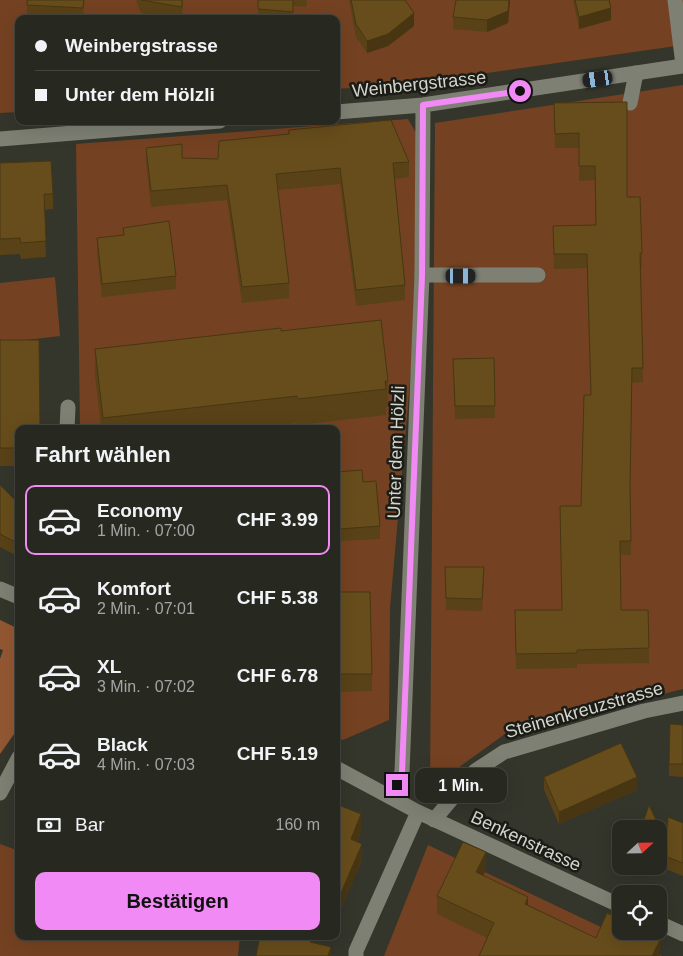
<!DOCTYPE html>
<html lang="de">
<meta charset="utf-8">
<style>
body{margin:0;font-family:Helvetica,sans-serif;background:#2f3029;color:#f1f3f6;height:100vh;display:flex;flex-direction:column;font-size:19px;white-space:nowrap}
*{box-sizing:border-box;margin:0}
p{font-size:16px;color:#a4a6a5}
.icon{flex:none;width:28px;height:28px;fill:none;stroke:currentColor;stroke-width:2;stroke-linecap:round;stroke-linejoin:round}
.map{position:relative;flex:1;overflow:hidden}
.drawer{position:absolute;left:15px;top:425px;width:325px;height:515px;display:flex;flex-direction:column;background:#272820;border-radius:10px;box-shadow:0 5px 20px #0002,0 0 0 1px #43443e}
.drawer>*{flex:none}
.hud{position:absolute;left:15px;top:15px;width:325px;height:110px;border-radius:10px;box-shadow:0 5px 20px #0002,0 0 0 1px #43443e;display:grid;align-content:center;height:110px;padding:0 20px;background:#272820}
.needle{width:32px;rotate:68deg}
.buttons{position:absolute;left:612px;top:820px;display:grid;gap:10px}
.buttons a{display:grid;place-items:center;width:55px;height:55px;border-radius:10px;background:#272820;box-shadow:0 5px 20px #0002,0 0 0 1px #43443e;font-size:25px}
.end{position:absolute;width:22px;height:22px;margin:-11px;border:6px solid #f18af4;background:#111;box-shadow:0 0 0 2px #111}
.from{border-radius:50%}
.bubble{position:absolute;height:35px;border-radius:10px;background:#272820;box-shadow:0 5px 20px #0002,0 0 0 1px #43443e;font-size:16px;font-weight:700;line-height:35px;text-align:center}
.car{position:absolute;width:15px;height:30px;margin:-15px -8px;border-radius:6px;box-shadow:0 0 4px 1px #0007;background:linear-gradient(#222 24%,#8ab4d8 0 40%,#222 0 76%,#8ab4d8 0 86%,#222 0)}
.hud b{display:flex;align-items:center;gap:18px;height:48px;font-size:19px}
.hud b+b{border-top:1px solid #43443e}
.hud i{width:12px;height:12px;background:#f1f3f6}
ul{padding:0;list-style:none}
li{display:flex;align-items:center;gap:15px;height:70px;margin:0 10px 8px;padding:0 10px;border:2px solid transparent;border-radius:10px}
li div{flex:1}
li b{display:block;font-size:19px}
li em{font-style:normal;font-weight:700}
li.current{border-color:#f18af4}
li>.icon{width:45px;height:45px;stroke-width:1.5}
h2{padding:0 20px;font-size:22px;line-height:60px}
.pay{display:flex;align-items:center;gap:12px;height:55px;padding:0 20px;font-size:19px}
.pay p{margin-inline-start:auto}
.button{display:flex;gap:10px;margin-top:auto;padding:10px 20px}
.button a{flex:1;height:58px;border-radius:10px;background:#f18af4;color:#111;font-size:20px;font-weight:700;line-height:58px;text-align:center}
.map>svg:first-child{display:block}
</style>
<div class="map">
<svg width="683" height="956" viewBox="0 0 683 956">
<rect width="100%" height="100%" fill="#34352b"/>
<path fill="#744222" d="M0,0H683V45L410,84L336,89V19H19V112L0,113Z
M683,85V689L505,734L430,788L435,123Z
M408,119L419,138L416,314L390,608L389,720L343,740L336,737V429H80L76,144Z
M55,277L60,336L0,343V283Z
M0,844L19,851V936H240L238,956H0Z
M428,845L662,956H384Z"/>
<path fill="#935832" d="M0,620L19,629V727L0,754V659L3,650L0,649Z"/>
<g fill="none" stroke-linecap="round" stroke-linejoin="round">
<path stroke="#7f8074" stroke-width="15" d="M675,0L683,65
M630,103L636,73
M422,275H538
M67,429L68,407"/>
<path stroke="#7f8074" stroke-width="15" d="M336,112L423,105L683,66
M0,139L220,121
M0,589L19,597
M336,768L418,812L621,906
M0,793L19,757
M391,797L402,772L422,275L423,105
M434,820L475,771L504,752L644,711L683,703
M659,923L683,934
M356,956V951L418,812"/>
</g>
<path fill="#594217" d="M27,0H84L83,19H51L27,17Z
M136,0H183L182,19L141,13Z
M258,0H307L306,7L293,6V19H258Z
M349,0H405L414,26L388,46L367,53L356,37Z
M510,0L508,23L487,32L453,29V17Z
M573,0H609L611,20L579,29Z
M627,102V197L642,253V267H640L643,382L632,383L630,492L631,555H620L621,610H648L649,663L577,664V668L516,669L515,610H562L581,506L591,395L587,268L554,269L553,226L596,225L595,180L579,181V148H555L554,103Z
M289,130L409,162V177L394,179L405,285V300L356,306L340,184L278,190L289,283V298L242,303L227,200L151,207L146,163V148L182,158L218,159L289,134Z
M0,163L53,194V209L44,210L46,257L21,259L20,254L0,255Z
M123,228L176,276V289L102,297L97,251V238L123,236Z
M281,331L388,381V407H386V415L298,425L297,423L241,429H101L95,375V349Z
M0,340L19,429V466H0Z
M494,358L495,418L455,419L453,359Z
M336,472L363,482L380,526V539L339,541L336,503Z
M0,485L19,504V557L0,547Z
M445,567L484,579L482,611L446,610Z
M336,592L372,674V691L336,692Z
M683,725V777L669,776V764Z
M544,777L637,790L559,824L544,790Z
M336,804L361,831L357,842L362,860L341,909L336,907Z
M683,823V876L658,866H659V829L667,843Z
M486,870L483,876L528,905L596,938L661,955L660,956H479L487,938L437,914V896Z
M249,936H314L313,942L331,956Z"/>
<path fill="#483613" d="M509,0H510L508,23L487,32V20Z
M611,8V20L579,29V17Z
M414,13V26L388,46L367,53V41Z
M637,777V790L559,824V812Z
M361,814V831L351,856V839Z
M362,844V860L341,909V893Z
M486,852V870L476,890V872Z
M528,897V915L525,904Z
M311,936H314L311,956L310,942Z
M661,938L660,956H652Z
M331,947V956H328Z"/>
<path fill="#674d1b" stroke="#483613" d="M27,0H84L83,8L27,5Z
M141,0H182V7Z
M258,0H293V12L258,9Z
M351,0H405L414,13L388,34L367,41L356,24Z
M456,0H509L508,11L487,20L453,17Z
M575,0H609L611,8L579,17Z
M627,102V197H640L642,253H640L643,368H632L630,486L631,541H620L621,610H648L649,648L577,650V653L516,654L515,610H562L560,506H581L584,395H591L587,254H554L553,226L596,225L595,166H579V133L555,134L554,103Z
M391,120L409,162L393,163L405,285L356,290L340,168L276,174L289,283L242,287L227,185L151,191L146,148L182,144V158L218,159L219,141L289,134V130Z
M51,161L53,194H44L46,241L21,243L20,238L0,239V163Z
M169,221L176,276L102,284L97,238L124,235L123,228Z
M381,320L388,381H385L386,389L298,399L297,396L103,418L95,349L281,328V331Z
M0,340H39L40,429H19V448H0Z
M494,358L495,406H455L453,359Z
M362,470L363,482L376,481L380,526L339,529L336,490V472Z
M0,485L19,504V544L0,534Z
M445,567H484L482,599L446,598Z
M336,592H370L372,674H336Z
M670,724L683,725V764H669Z
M621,743L637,777L559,812L544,777Z
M336,804L361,814L351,839L362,844L341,893L336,891Z
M649,805L667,843L668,817L683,823V863L659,854V829H641Z
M463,842L486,852L476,872L528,897L525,904L596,938L607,913L621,919V931H647L661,938L652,956H479L494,923L437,896Z
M260,936H311L310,942L331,947L328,956H256Z"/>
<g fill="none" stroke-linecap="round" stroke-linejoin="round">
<path stroke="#f18af4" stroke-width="6" d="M397,785L402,772L422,276L423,105L520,91"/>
</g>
<g text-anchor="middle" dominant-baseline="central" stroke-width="5" stroke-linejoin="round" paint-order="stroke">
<g font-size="18" fill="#d4d5ce" stroke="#1c1c17">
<text transform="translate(419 84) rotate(-6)">Weinbergstrasse</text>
<text transform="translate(396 452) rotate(-88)">Unter dem Hölzli</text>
<text transform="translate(584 710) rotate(-16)">Steinenkreuzstrasse</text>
<text transform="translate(526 841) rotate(25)">Benkenstrasse</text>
</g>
</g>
</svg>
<div class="buttons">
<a><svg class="needle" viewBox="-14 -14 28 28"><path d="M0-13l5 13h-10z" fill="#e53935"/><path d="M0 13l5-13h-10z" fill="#a4a6a5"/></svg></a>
<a><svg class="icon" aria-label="locate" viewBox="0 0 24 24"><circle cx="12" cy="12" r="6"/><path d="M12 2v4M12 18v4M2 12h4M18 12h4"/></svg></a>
</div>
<i class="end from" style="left:520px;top:91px"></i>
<i class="end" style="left:397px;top:785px"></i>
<div class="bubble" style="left:415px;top:768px;width:92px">1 Min.</div>
<i class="car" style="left:598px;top:79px;rotate:262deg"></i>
<i class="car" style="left:461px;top:276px;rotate:90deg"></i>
<div class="hud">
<b><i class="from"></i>Weinbergstrasse</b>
<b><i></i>Unter dem Hölzli</b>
</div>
<section class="drawer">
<h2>Fahrt wählen</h2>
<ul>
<li class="current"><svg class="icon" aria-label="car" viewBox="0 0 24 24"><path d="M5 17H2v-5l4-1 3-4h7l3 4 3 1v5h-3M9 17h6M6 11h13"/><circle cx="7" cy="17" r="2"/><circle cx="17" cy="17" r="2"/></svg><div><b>Economy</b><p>1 Min. · 07:00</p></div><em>CHF 3.99</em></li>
<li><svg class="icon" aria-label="car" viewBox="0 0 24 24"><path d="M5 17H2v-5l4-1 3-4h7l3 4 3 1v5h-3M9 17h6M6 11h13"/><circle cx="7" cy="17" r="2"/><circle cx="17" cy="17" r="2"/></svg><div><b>Komfort</b><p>2 Min. · 07:01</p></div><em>CHF 5.38</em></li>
<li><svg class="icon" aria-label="car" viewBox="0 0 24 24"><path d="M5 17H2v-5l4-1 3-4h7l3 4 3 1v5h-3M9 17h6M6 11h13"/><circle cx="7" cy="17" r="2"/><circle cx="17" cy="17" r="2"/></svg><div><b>XL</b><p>3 Min. · 07:02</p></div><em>CHF 6.78</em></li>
<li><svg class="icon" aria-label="car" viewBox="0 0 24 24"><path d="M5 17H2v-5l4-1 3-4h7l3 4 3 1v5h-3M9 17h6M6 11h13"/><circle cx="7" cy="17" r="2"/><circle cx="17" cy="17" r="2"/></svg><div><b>Black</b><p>4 Min. · 07:03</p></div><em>CHF 5.19</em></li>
</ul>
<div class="pay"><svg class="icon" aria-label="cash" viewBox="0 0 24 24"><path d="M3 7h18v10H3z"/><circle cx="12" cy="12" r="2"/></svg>Bar<p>160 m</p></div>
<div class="button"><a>Bestätigen</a></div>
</section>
</div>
